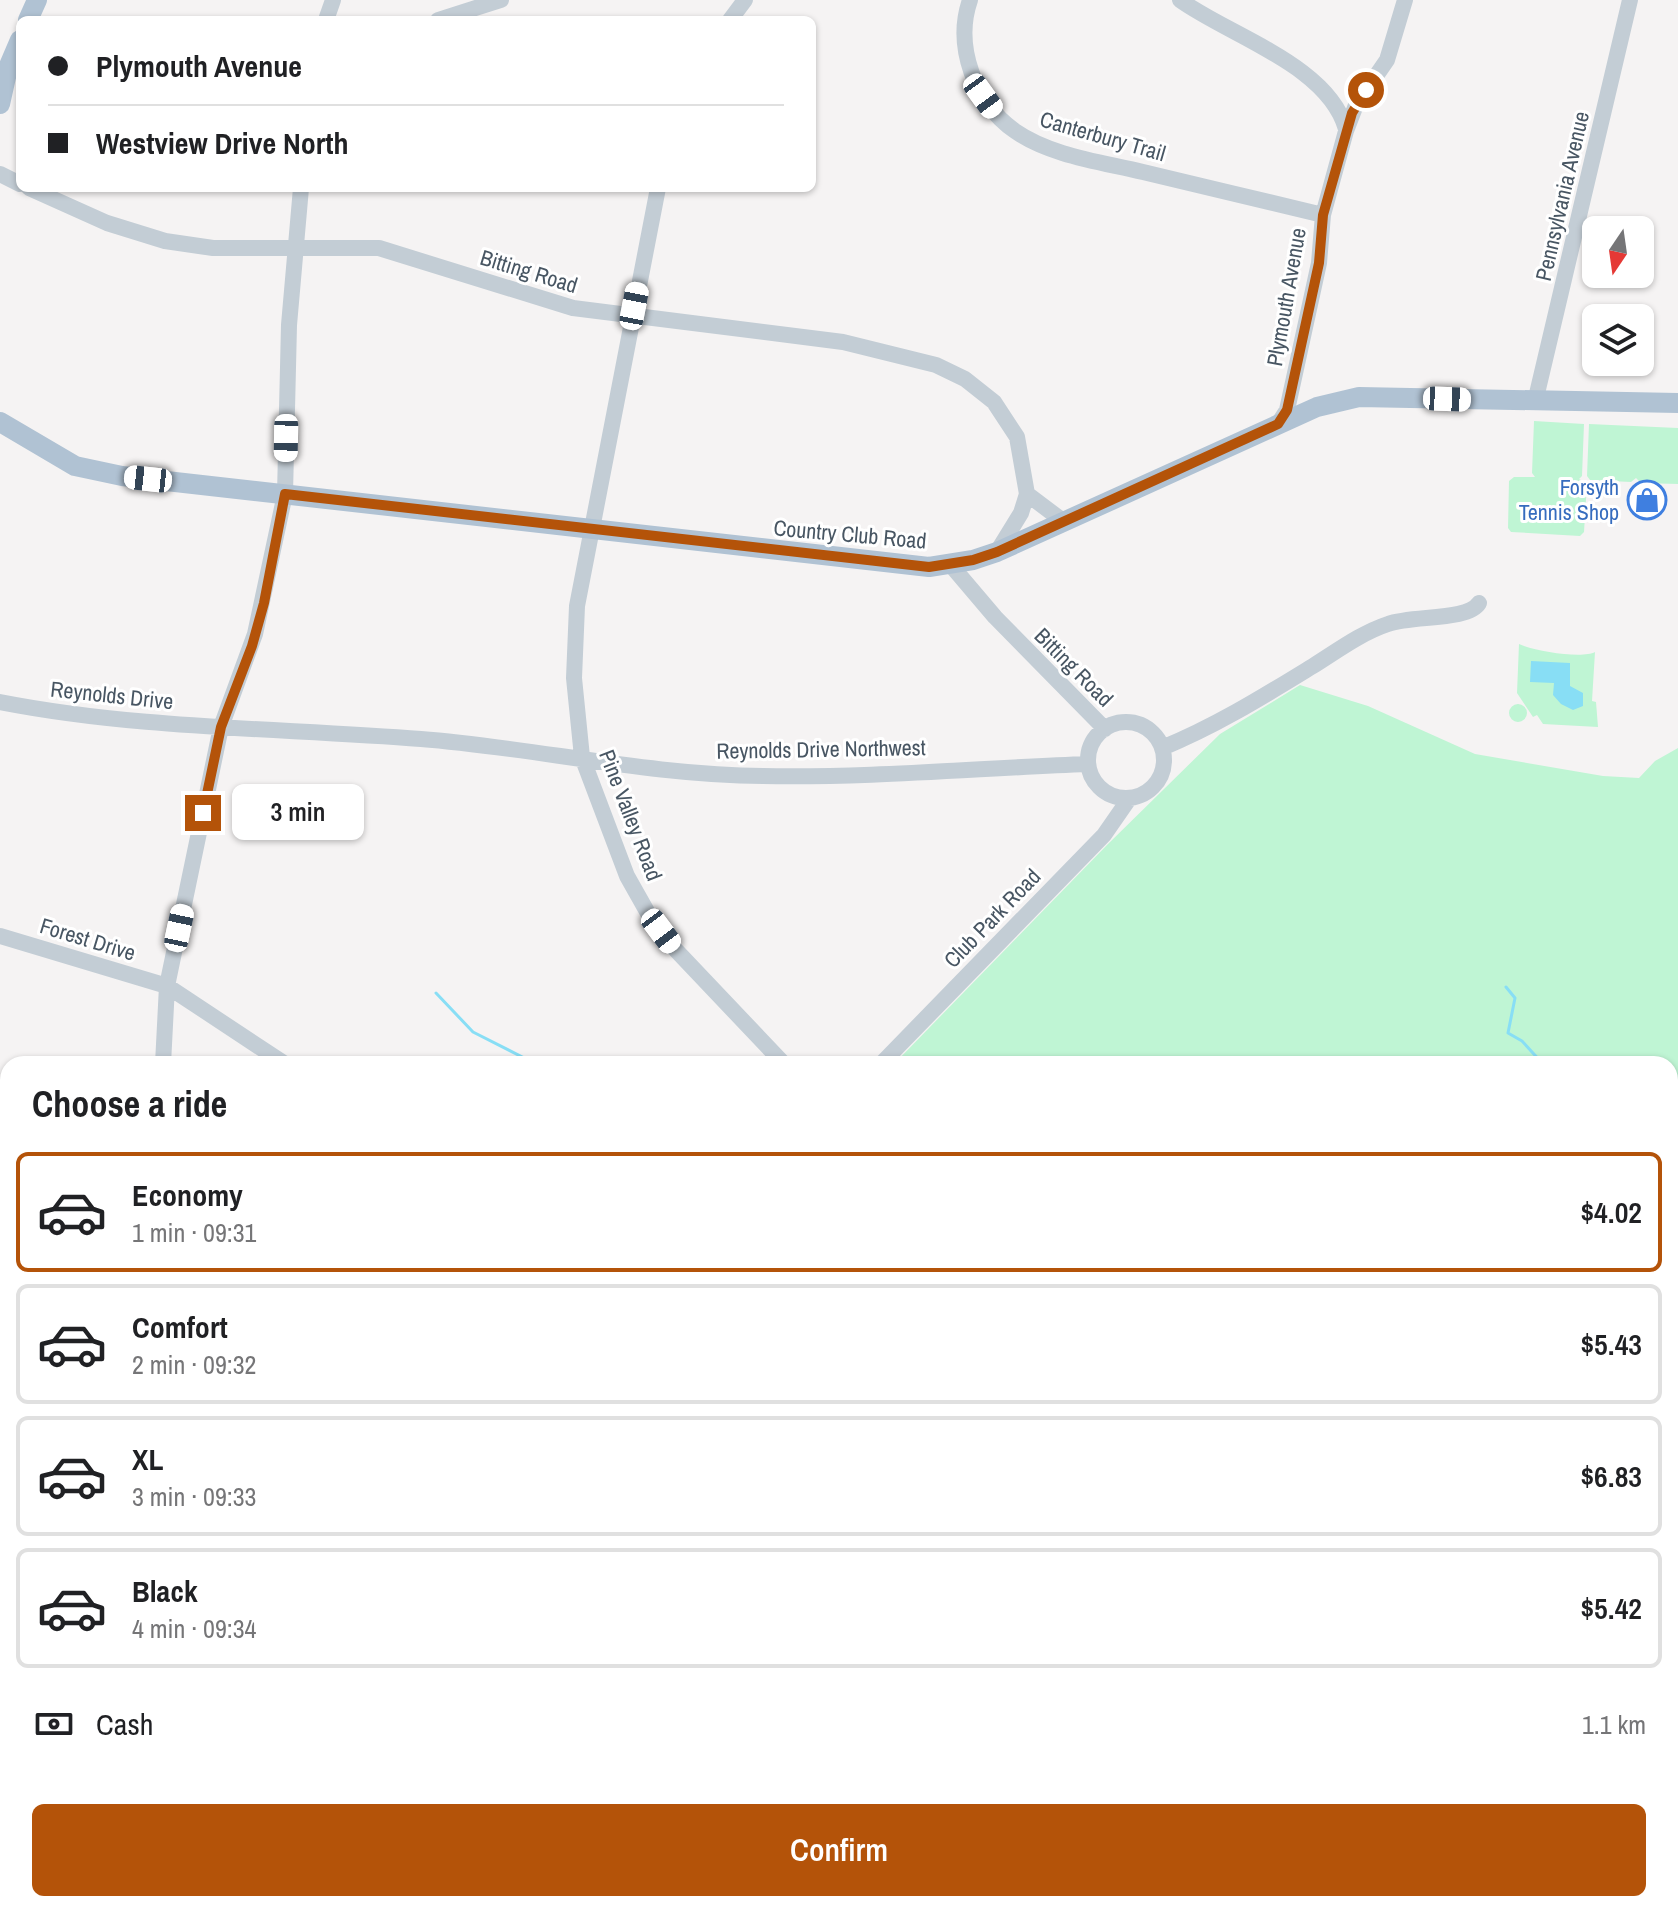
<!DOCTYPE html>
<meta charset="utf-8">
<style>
body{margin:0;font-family:"Archivo Narrow",sans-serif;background:#f6f6f6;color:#202124;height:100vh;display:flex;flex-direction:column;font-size:30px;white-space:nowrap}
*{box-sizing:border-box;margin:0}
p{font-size:26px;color:#757577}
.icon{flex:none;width:44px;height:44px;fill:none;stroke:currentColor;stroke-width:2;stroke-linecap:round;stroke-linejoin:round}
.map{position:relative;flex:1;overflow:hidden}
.details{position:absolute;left:0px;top:1056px;width:1678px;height:856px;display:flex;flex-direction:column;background:#fff;border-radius:24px 24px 0 0;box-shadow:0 2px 6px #0004}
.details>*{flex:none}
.top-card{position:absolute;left:16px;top:16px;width:800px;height:176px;border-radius:12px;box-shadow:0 2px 6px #0004;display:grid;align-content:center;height:176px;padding:0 32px;background:#fff}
.needle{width:52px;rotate:193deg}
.fabs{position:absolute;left:1582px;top:216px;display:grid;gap:16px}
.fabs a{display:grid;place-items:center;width:72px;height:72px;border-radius:12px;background:#fff;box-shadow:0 2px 6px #0004;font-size:40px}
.end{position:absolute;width:36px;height:36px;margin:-18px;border:10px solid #b45309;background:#fff;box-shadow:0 0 0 4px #fff}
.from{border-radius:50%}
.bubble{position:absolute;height:56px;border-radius:12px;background:#fff;box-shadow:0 2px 6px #0004;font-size:26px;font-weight:600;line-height:56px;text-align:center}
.car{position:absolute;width:24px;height:48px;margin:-24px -12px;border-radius:10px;box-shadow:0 0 6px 2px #0007;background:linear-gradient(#fff 24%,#345 0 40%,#fff 0 76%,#345 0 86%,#fff 0)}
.top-card b{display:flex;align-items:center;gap:28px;height:76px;font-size:30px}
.top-card b+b{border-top:2px solid #e0e0e0}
.top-card i{width:20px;height:20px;background:#202124}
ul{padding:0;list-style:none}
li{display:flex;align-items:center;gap:24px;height:120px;margin:0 16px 12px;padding:0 16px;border:4px solid #e0e0e0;border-radius:12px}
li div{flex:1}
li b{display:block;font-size:30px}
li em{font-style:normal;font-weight:600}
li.on{border-color:#b45309}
li>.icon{width:72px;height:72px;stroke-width:1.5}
h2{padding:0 32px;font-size:36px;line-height:96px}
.pay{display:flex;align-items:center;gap:20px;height:88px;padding:0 32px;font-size:30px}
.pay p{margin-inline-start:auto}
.primary-button{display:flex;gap:16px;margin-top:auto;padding:16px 32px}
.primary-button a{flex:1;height:92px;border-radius:12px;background:#b45309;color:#fff;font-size:32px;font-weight:600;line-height:92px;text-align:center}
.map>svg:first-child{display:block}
</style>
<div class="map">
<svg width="1678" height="1912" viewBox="0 0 1678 1912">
<rect width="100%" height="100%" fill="#f5f3f3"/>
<path fill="#bff5d4" d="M1534,421L1584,424L1582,476L1579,479L1587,483L1584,532L1580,536L1511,532L1508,528L1509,481L1514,477H1535L1532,473Z
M1589,424L1678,428V484L1641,483L1636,478L1631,482L1590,480L1587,476Z
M1519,644C1534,651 1582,659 1595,652L1592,701L1596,702L1598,727L1543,724L1537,715L1533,717L1517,693Z
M1300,685L1368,706L1475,754L1603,776L1639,778L1655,761L1678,748V1696H1670V1064H894L1107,845L1220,734Z
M1509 713a9 9 0 1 1 18 0a9 9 0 1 1-18 0Z"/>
<path fill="#88def5" d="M1531,661L1570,663V686L1583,693V706L1573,710L1561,704L1553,695L1554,683L1530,682Z"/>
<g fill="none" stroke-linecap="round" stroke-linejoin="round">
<path stroke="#88def5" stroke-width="3" d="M1506,987L1515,998L1508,1033L1522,1041L1543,1064
M436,993L473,1032L536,1064
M0,1101L8,1110
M1670,1176L1678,1187
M1670,1490L1678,1489
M0,1815L8,1814"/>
<path stroke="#c3cdd5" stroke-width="16" d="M970,0C954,46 975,103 1015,131C1051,156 1102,162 1143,172C1203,186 1263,201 1323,215
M1180,0C1230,36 1328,65 1346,129
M326,20L333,0
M438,20L501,0
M730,20L745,0
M0,174L20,184
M29,188L107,223L165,241L213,248H379L573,308L843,342L936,365L965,379L994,402L1017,437L1027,494L1021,513L997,552
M658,188L577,606L574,678L582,757L627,876L649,915L673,947L784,1064
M1535,402L1630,0
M1278,424L1287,410L1319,263L1323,215L1346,131L1356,105L1387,60L1405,0
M1027,494L1063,521
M950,564L995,617L1105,729
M0,702C138,729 281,728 421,739C535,748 648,775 763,776C871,778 980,768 1088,764
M1088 760a38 38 0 1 1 76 0a38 38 0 1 1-76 0Z
M1162,748C1216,726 1264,696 1313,666C1337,651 1361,633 1388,624C1413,615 1468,621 1479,603
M0,936L167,986L285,1064
M163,1064L167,986L221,727L255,634L285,494L289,325L301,188
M881,1064L1104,835L1129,799
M1670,1836L1678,1835
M366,1904L414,1911L464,1904
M617,1904L619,1912
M845,1904L846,1912
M1492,1904V1912
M322,1912L325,1904
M1136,1912L1141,1904
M1304,1912L1310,1904
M1325,1912V1904"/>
<path stroke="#b0c2d3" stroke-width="20" d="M28,20L37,0
M0,104L8,68L20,40
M0,422L75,466L122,476L929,567L973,560L997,552L1317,407L1359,397L1678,403"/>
</g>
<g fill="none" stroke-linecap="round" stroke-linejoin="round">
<path stroke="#b45309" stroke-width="10" d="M203,813L221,727L252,646L264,603L285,494L929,567L973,560L997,552L1278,424L1287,410L1319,263L1323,215L1352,113L1366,90"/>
</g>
<defs>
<g id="shop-ring" transform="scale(2)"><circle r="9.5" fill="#fff" stroke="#3f7fe0" stroke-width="1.5"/><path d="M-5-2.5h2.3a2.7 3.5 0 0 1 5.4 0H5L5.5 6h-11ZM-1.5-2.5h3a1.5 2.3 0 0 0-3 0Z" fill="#3f7fe0"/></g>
</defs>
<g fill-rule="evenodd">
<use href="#shop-ring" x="1647" y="500"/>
</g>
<g text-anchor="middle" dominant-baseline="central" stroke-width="6" stroke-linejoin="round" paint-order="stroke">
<g font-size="22" fill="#485663" stroke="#fff">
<text transform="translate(1103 136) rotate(16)">Canterbury Trail</text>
<text transform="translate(1562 196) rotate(-77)">Pennsylvania Avenue</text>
<text transform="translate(529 271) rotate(17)">Bitting Road</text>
<text transform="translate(1286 297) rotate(-80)">Plymouth Avenue</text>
<text transform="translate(850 534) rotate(5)">Country Club Road</text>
<text transform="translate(1074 667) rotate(45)">Bitting Road</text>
<text transform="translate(112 695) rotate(6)">Reynolds Drive</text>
<text transform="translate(821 749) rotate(-1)">Reynolds Drive Northwest</text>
<text transform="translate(631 815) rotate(69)">Pine Valley Road</text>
<text transform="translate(992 918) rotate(-46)">Club Park Road</text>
<text transform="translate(88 939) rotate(17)">Forest Drive</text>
</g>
<g font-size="22" fill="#366cbe" stroke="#fff" text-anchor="end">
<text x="1619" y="487">Forsyth<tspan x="1619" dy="25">Tennis Shop</tspan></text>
</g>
</g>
</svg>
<div class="fabs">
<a><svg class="needle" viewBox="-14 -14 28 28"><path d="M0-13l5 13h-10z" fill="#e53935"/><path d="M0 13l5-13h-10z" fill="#757577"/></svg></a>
<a><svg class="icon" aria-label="layers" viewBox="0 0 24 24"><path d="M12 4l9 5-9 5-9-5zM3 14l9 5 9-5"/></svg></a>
</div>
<i class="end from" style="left:1366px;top:90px"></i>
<i class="end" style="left:203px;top:813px"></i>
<div class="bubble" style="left:232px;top:784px;width:132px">3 min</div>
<i class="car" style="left:983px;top:96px;rotate:144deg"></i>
<i class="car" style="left:634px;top:306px;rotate:11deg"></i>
<i class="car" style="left:1447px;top:399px;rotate:92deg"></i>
<i class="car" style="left:286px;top:438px;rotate:181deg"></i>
<i class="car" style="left:148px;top:479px;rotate:276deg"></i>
<i class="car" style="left:179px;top:928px;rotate:12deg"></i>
<i class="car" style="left:661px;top:931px;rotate:143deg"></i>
<div class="top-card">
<b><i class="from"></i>Plymouth Avenue</b>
<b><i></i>Westview Drive North</b>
</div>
<section class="details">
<h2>Choose a ride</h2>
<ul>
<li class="on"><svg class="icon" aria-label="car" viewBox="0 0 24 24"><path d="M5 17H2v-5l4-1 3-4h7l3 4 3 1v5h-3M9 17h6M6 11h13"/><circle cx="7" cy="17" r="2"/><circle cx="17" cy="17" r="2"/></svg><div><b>Economy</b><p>1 min · 09:31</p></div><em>$4.02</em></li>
<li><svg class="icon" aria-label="car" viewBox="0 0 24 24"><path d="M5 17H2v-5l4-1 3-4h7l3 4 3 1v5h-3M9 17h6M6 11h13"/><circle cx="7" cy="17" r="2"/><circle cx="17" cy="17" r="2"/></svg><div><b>Comfort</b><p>2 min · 09:32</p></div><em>$5.43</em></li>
<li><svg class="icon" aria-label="car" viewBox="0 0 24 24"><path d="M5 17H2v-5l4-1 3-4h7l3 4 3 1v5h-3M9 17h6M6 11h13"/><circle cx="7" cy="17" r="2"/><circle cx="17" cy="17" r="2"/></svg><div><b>XL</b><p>3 min · 09:33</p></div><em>$6.83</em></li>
<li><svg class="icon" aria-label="car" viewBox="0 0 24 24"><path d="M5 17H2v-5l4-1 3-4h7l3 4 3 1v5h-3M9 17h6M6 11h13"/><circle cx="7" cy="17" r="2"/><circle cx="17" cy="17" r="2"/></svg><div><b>Black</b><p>4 min · 09:34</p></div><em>$5.42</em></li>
</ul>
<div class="pay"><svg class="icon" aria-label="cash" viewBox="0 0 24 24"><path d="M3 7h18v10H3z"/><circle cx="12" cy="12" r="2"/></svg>Cash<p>1.1 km</p></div>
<div class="primary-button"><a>Confirm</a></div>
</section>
</div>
